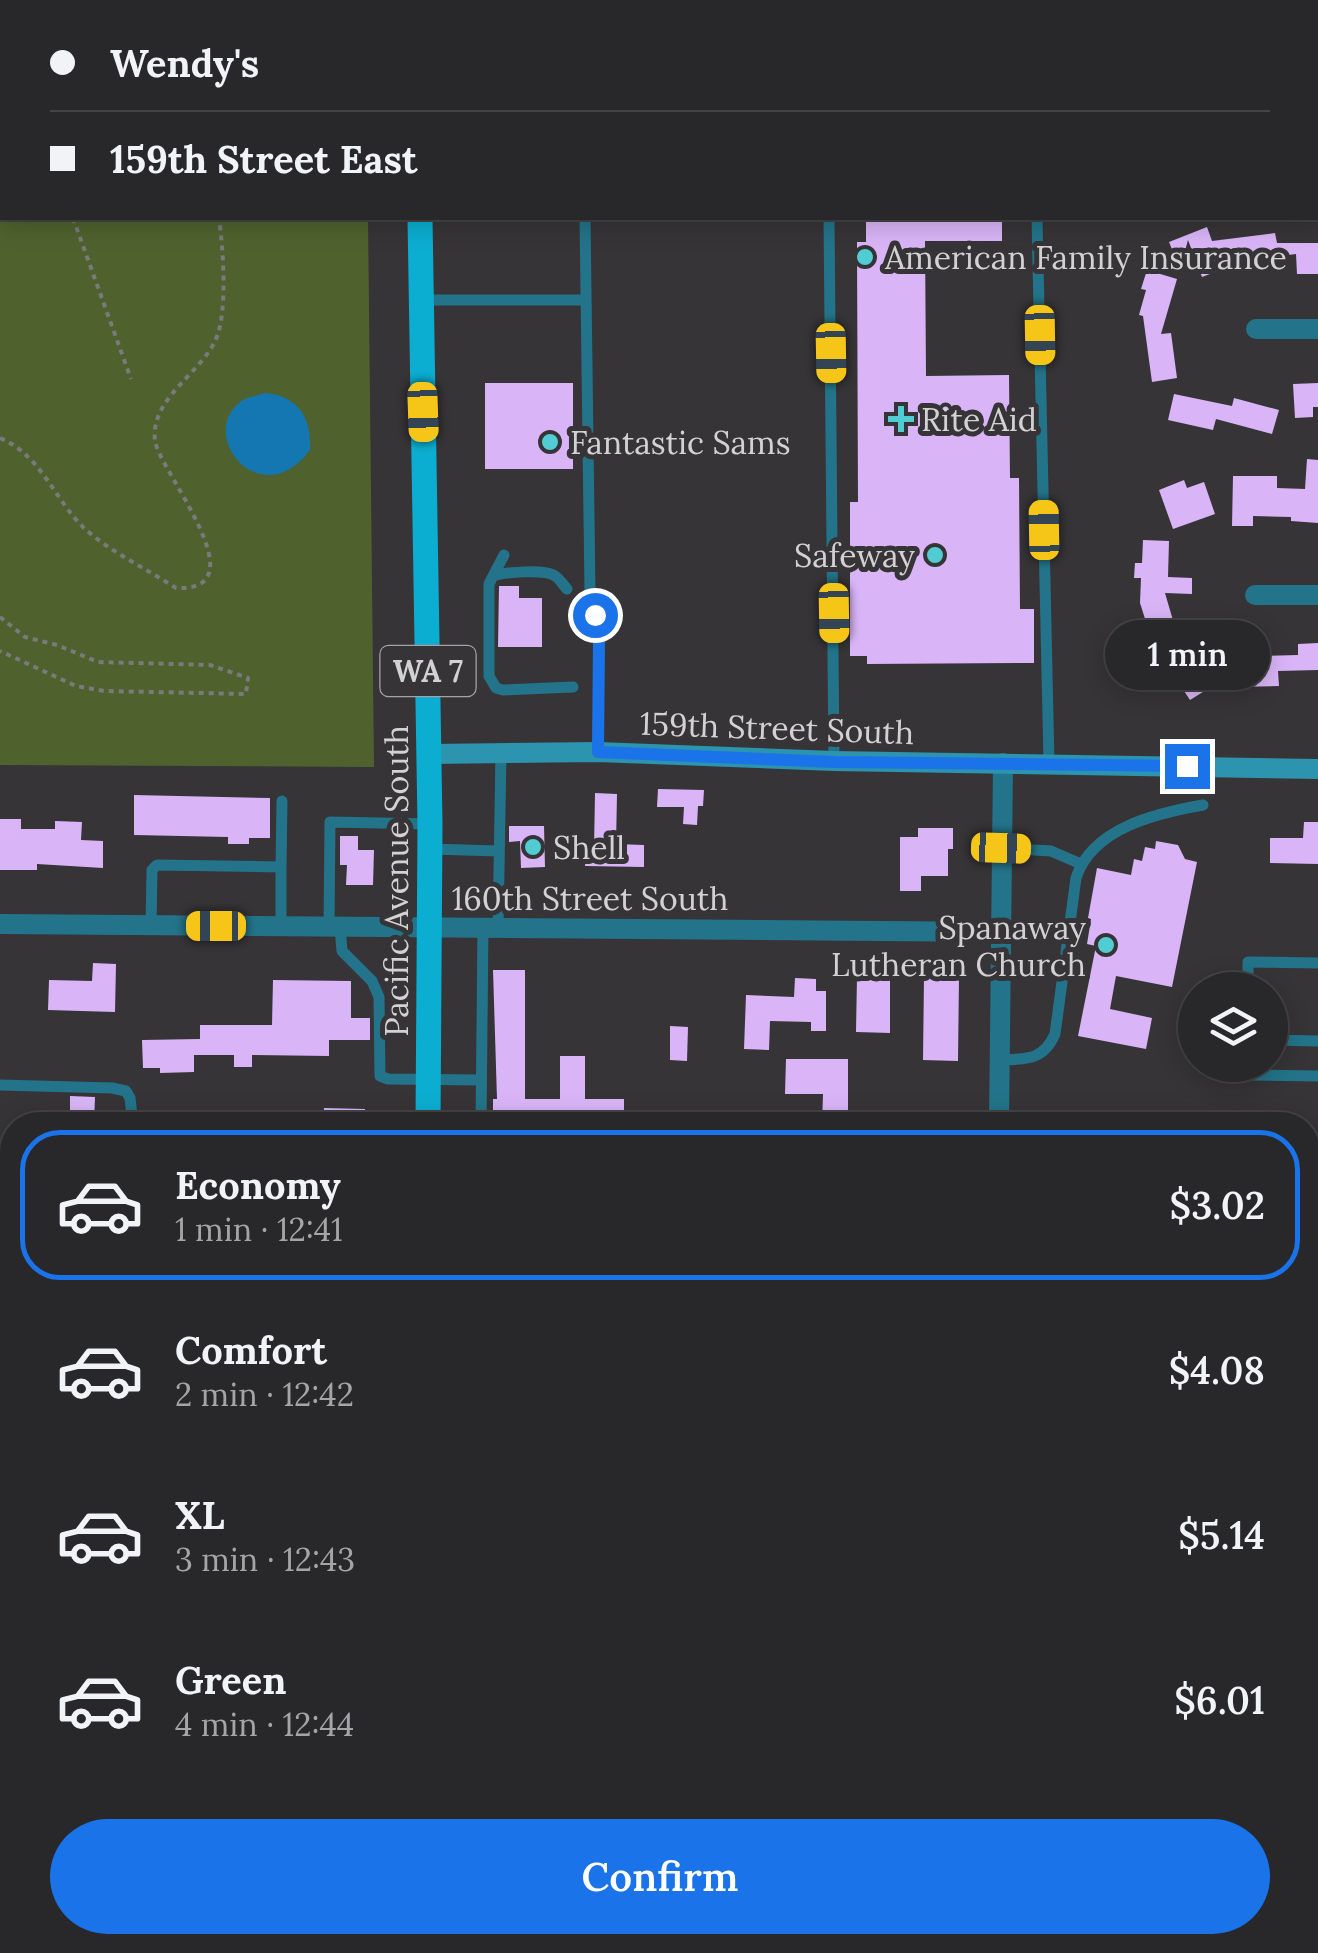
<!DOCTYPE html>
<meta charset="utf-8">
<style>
body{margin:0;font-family:Lora,serif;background:#302f31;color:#f1f3f6;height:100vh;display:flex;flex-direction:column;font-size:38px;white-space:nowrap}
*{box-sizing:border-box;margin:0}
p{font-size:32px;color:#a5a5a8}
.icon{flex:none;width:55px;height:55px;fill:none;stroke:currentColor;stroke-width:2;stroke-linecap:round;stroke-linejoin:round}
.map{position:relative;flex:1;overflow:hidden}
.details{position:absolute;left:0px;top:1112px;width:1320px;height:842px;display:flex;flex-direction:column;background:#282729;border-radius:40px 40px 0 0;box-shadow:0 5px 25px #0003,0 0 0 2px #444446}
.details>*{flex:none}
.hud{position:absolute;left:0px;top:0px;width:1320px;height:220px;box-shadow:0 5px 25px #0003,0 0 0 2px #444446;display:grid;align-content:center;height:220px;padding:0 50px;background:#282729}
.buttons{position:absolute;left:1178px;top:972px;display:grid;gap:20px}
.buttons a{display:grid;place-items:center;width:110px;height:110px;border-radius:50%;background:#282729;box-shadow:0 5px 25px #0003,0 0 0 2px #444446;font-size:50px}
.end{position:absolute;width:45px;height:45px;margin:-22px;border:12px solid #1a73e8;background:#fff;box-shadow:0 0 0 5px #fff}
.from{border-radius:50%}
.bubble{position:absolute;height:70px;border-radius:35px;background:#282729;box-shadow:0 5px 25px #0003,0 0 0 2px #444446;font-size:32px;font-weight:600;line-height:70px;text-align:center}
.car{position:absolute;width:30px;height:60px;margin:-30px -15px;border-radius:12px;box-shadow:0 0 8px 2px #0007;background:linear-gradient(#f5c518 24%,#345 0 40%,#f5c518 0 76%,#345 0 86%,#f5c518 0)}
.hud b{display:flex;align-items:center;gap:35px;height:95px;font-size:38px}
.hud b+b{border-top:2px solid #444446}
.hud i{width:25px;height:25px;background:#f1f3f6}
ul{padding:18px 0 0;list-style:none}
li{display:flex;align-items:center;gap:30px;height:150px;margin:0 20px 15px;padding:0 30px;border:5px solid transparent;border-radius:40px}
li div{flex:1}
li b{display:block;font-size:38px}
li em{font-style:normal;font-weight:600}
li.active{border-color:#1a73e8}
li>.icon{width:90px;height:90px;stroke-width:1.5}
.button{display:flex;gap:20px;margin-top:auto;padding:20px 50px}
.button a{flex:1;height:115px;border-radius:60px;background:#1a73e8;color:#fff;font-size:40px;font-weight:600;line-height:115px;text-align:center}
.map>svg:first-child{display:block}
</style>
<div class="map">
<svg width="1318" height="1953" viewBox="0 0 1318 1953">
<rect width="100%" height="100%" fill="#363437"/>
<path fill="#4f622e" d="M0,0H366L2,2V218H368L374,767L0,765Z"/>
<path fill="#1477b1" d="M265,393C299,396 312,419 310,450C260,517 194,432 243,400C248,397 258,395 265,393Z"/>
<path fill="#d9b5f7" d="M866,218H1002V241H925L926,376L1009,375L1010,478H1019L1020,609H1034V663L867,664V656H850V502H858L857,242H866Z
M1207,227L1212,241L1275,233L1277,243H1318V274H1297L1296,254L1221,264L1223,269L1202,277L1188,240L1180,269L1169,242Z
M1147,270L1177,279L1161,334L1171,333L1177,378L1152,382L1143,316L1139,315L1146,290L1141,289Z
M485,383H573V469H485Z
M1318,383V407H1313V417L1295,418L1293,384Z
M1174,394L1232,406L1234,398L1279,410L1272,434L1216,419L1213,430L1168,420Z
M1307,459L1318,460V523L1291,521V517L1253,516V526H1232L1233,476H1277V488L1305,489Z
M1184,480L1187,488L1204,482L1215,514L1173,529L1159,490Z
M1143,540L1169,541L1168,577L1192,578V594L1165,593L1177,634L1142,644L1137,625L1146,622L1140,603L1141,578H1134L1135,563H1142Z
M499,586H519V598H542V647H498Z
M1318,643V670L1278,671L1279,686L1234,687L1233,657L1298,655V644Z
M1189,653L1211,687L1190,700L1168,667Z
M658,789L704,790L703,806H698L697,825L683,824L684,807H657Z
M595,793L617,794L616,844L644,845V867L585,866L586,849H594Z
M134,795L270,798V838H249V844H228V837L134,835Z
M0,819H21V829H55V821L82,822L81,840L103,841V868L37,864V870H0Z
M1304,822H1318V864L1270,863V838H1303Z
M509,826H544L545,867L521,868L520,841L509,842Z
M918,828H953V849H948V876H921V891H900V837H918Z
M340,836H358V850H374L373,885H346L347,865H340Z
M1156,841L1178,845L1185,859L1197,862L1172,987L1116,976L1110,1009L1152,1018L1146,1049L1078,1036L1096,946L1087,944L1091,919L1088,918L1097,868L1131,875L1134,859L1142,861L1145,847L1155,849Z
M93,963L116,964L115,1012L48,1010L49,980L92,981Z
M493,970H525V1099H560V1056H585V1099H624V1125H493V1099H497Z
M857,976H890V1033L856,1032Z
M924,977H959L958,1061L923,1060Z
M795,978L816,979V991H826V1031H811V1022L770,1021L769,1050L744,1049L746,995L794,997Z
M273,980L351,981V1018H370V1040H329V1056L252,1055V1067H234V1055H194V1072L160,1073V1068H143L142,1040L200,1039V1025H272Z
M670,1026L688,1027L687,1061L670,1060Z
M786,1059H848V1125H822L823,1094H785Z
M70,1096L95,1097L94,1125H70Z
M324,1108L365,1109V1125H323Z"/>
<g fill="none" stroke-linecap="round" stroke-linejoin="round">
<path stroke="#7a797b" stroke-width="4" stroke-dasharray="5 5" stroke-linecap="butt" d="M91,0V2
M232,2V0
M0,96L2,100
M73,218L131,379
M0,438C41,455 54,499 84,528C110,552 147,569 176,588C262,592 159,470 155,441C150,398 200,375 216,339C228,312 223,248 219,218
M0,617L25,637L57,645L98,662L210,665L248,678L246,694L104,691L76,686L0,651"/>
<path stroke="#23748a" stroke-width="11" d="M584,0V2
M1032,0V2
M828,2V0
M585,218L590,592L599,638L598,752
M829,218L834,761
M1037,218L1049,764
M420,300H585
M493,576L504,555
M567,589C565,587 558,577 555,576C545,569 504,572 493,576L489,584V676L496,688L503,690L573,687
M1001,848L1051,851L1081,864
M430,849L499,851
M281,867V926
M151,926L152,870L157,865L281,867L282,801
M329,927L330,822L430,824
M340,927L342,951L372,981L379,997L380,1076L388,1079L481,1080
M498,928L501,753
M1248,990V962L1318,963
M1270,1040L1318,1041
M999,1060C1026,1059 1043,1061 1055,1034L1076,878C1092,828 1157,813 1203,805
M1246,1065V1075L1318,1076
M0,1085L112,1088L126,1091L130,1098L133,1125
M999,1119H1113
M481,1125L483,927
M279,1942L280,1953
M359,1942L361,1953
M126,1953V1942"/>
<path stroke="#23748a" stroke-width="20" d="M1256,329H1318
M1255,595H1318
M0,924L999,932
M999,1125L1003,763
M0,1246H12
M0,1567L12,1568
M0,1894H12
M1115,1942V1953
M996,1953L997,1942
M1248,1953L1249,1942"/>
<path stroke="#2c94af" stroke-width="20" d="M430,754L598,752L834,761L1318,769"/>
<path stroke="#0baed1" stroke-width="25" d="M419,0V2
M420,218L430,824L428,1125
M420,1953V1942"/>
</g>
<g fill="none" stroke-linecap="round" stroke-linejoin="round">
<path stroke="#1a73e8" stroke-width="12" d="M595,615L599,638L598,752L834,762L1187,766"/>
</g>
<g fill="#51ccd2" stroke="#363437" stroke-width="4">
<circle cx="865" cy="257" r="10"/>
<path d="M896 404h10v10h10v10h-10v10h-10v-10h-10v-10h10z"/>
<circle cx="550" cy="442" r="10"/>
<circle cx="935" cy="555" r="10"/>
<circle cx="533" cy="847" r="10"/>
<circle cx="1106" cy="945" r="10"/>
</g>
<g text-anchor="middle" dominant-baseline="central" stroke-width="10" stroke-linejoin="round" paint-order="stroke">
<rect fill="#363437" stroke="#a3a3a4" stroke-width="2.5" x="380.5" y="646" width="95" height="50" rx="8"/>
<g font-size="30" font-weight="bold" fill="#d2d2d3">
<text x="428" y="671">WA 7</text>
</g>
<g font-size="32" fill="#d2d2d3" stroke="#363437" text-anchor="start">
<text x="885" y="257">American Family Insurance</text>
<text x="921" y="419">Rite Aid</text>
<text x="570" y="442">Fantastic Sams</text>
<text x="915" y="555" text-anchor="end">Safeway</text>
<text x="553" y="847">Shell</text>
<text x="1086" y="927" text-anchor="end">Spanaway<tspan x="1086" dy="37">Lutheran Church</tspan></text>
</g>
<g font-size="32" fill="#d2d2d3" stroke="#363437">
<text transform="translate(777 728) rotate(2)">159th Street South</text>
<text transform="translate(396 881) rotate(-90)">Pacific Avenue South</text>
<text x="590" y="898">160th Street South</text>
</g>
</g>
</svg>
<div class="buttons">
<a><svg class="icon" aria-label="layers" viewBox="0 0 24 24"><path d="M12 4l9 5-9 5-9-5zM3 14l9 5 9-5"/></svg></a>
</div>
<i class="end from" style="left:595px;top:615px"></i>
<i class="end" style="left:1187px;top:766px"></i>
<div class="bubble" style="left:1105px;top:620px;width:165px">1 min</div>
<i class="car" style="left:1040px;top:335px;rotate:179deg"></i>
<i class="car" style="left:831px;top:353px;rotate:179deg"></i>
<i class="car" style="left:423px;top:412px;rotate:178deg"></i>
<i class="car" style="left:1044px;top:530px;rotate:359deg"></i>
<i class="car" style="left:834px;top:613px;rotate:179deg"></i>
<i class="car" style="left:1001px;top:848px;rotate:92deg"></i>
<i class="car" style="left:216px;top:926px;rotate:270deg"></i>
<div class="hud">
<b><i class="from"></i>Wendy's</b>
<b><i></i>159th Street East</b>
</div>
<section class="details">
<ul>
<li class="active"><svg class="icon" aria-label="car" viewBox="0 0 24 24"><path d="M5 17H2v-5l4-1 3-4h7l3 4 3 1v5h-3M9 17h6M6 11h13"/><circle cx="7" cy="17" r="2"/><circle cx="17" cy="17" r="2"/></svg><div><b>Economy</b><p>1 min · 12:41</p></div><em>$3.02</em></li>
<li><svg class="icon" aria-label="car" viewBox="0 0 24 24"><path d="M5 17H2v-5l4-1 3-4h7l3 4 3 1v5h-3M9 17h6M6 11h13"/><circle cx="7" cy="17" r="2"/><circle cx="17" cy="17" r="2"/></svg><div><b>Comfort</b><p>2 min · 12:42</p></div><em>$4.08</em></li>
<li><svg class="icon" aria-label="car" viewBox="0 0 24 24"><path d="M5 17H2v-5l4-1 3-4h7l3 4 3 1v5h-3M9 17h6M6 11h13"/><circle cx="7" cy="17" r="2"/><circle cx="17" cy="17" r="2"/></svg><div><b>XL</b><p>3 min · 12:43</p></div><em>$5.14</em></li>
<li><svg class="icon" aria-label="car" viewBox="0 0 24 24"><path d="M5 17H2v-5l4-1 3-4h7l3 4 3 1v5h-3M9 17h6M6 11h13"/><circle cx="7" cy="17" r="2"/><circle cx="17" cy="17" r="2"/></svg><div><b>Green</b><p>4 min · 12:44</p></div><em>$6.01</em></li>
</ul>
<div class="button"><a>Confirm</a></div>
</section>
</div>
